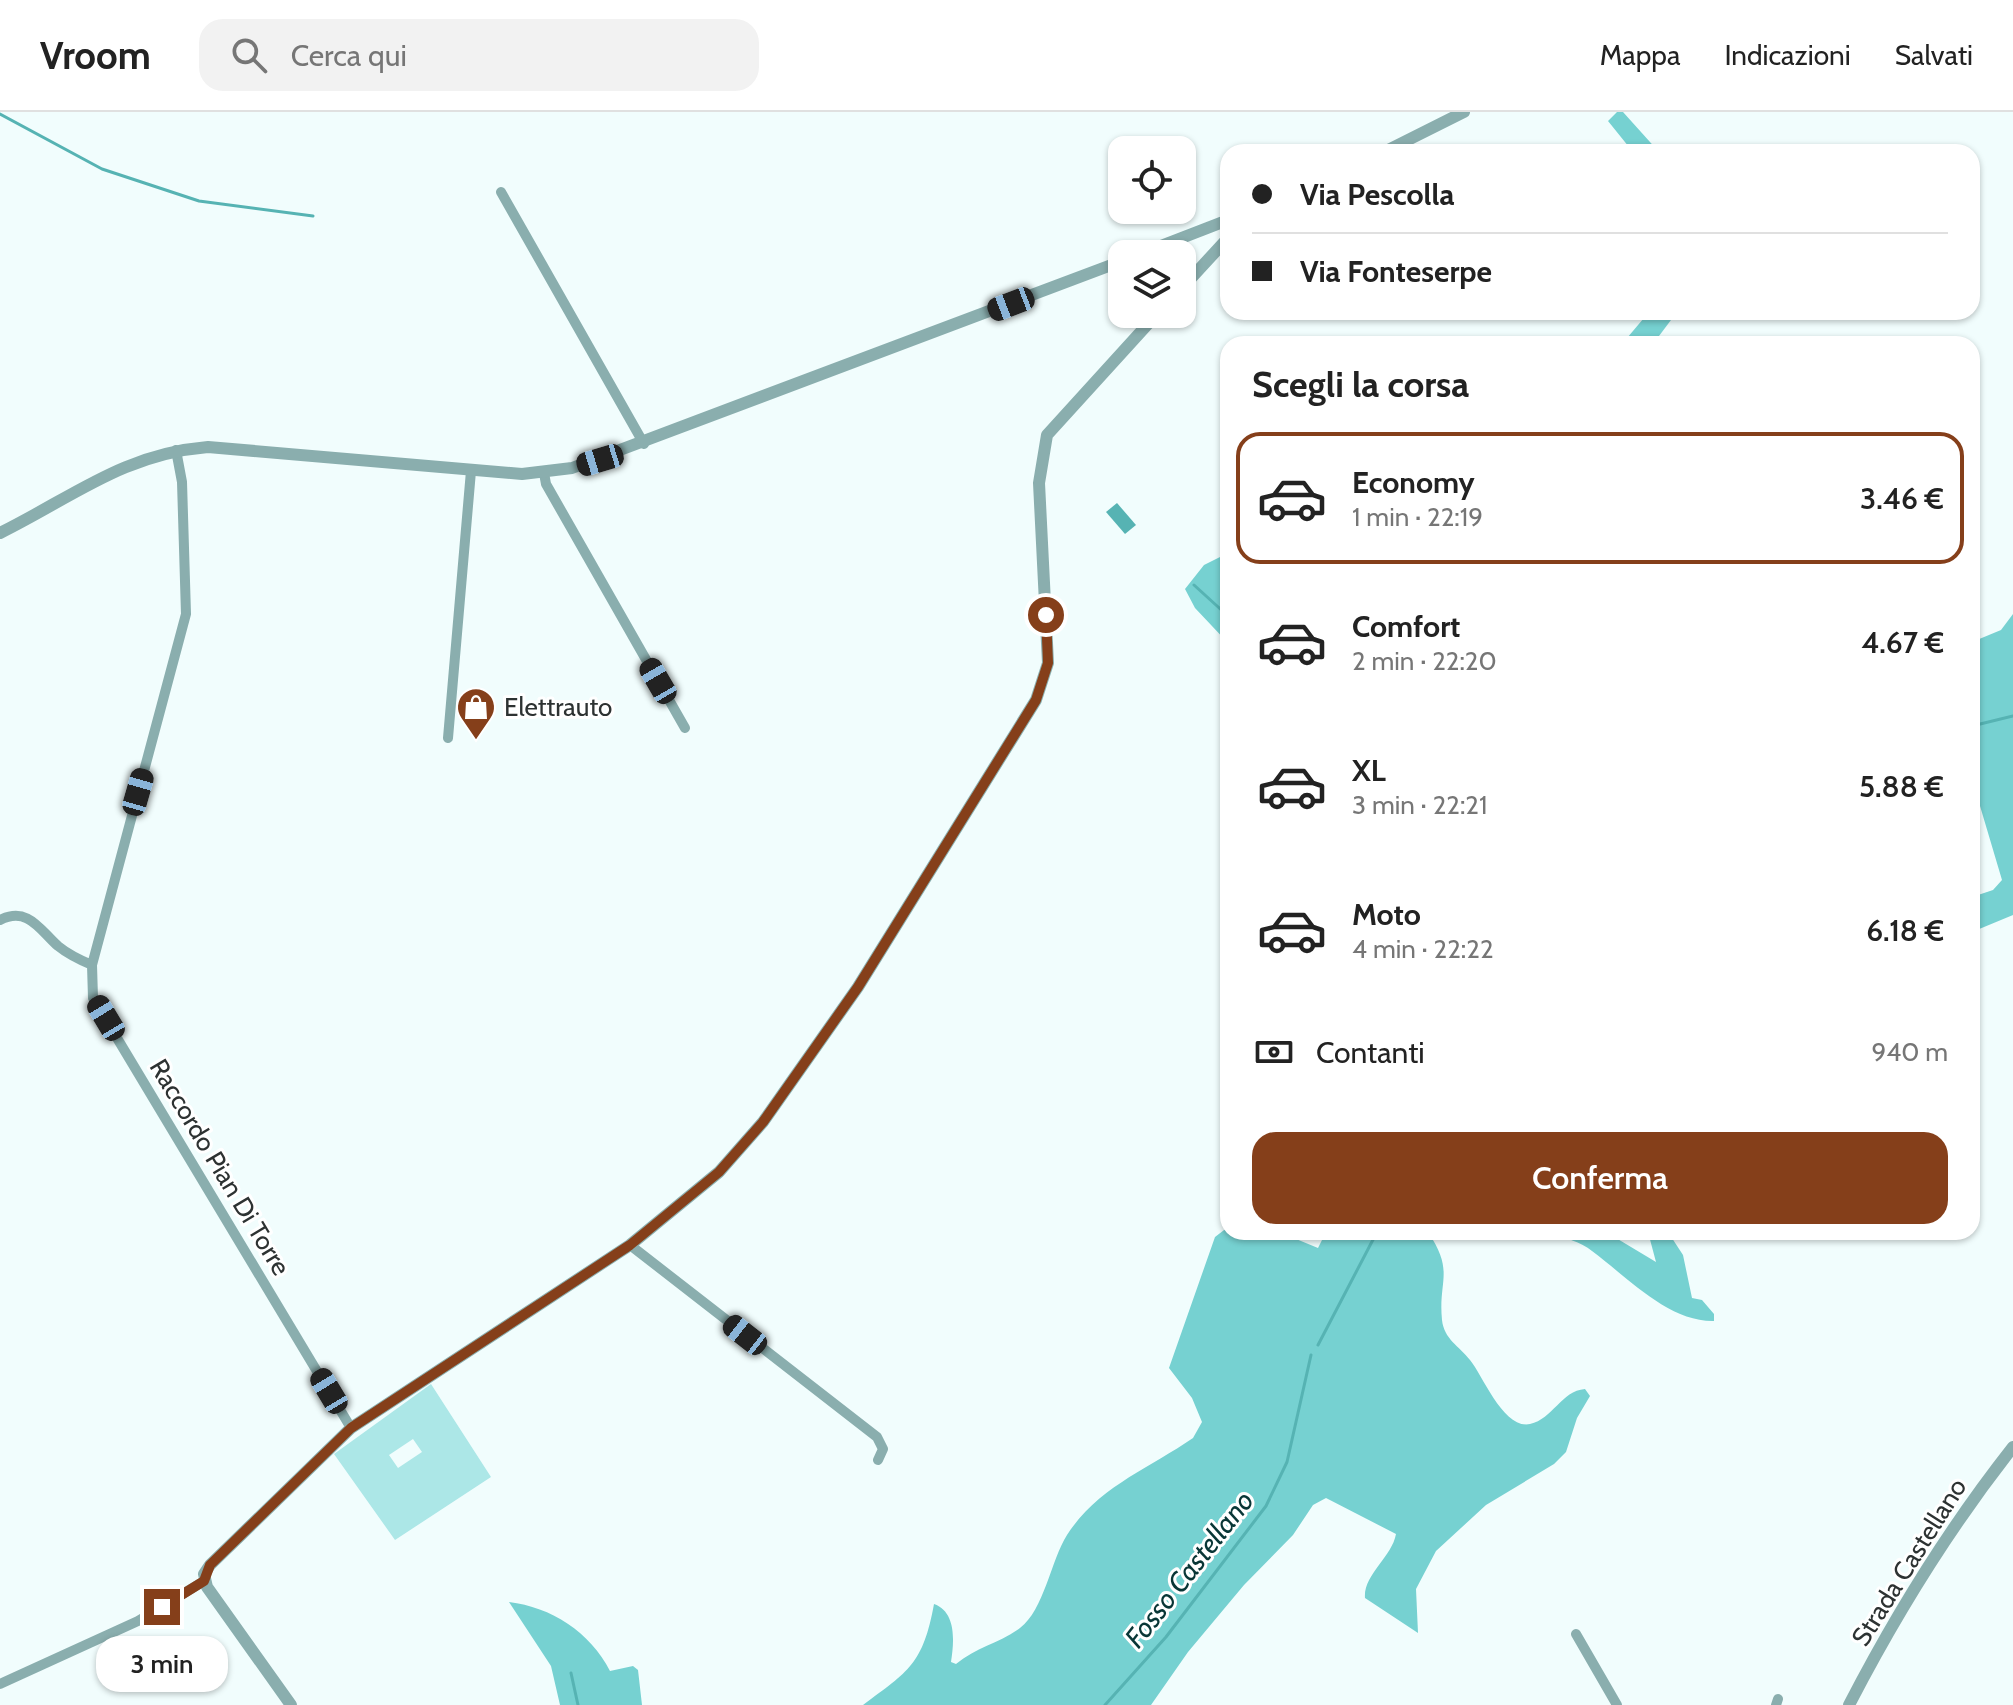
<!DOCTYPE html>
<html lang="it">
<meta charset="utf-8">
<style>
body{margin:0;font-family:Cabin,sans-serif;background:#f2f2f2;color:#222;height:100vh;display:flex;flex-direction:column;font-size:30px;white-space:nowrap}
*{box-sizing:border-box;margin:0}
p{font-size:26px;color:#767676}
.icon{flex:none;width:44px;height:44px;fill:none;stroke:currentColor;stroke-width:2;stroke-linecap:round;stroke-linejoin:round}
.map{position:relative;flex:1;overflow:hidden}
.drawer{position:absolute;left:1220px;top:224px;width:760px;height:904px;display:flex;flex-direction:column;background:#fff;border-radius:24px;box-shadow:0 2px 6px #0004}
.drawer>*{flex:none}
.banner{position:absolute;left:1220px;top:32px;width:760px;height:176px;border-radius:24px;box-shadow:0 2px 6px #0004;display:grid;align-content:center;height:176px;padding:0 32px;background:#fff}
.controls{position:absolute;left:1108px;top:24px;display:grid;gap:16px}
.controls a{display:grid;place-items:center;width:88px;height:88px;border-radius:16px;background:#fff;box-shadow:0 2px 6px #0004;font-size:40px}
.end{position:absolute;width:36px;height:36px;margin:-18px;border:10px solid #853f1a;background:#fff;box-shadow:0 0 0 4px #fff}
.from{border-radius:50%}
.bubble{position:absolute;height:56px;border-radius:24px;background:#fff;box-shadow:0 2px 6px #0004;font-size:26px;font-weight:600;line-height:56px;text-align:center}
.car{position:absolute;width:24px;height:48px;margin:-24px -12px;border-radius:10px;box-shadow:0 0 6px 2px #0007;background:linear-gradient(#222 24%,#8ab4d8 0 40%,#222 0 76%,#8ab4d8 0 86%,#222 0)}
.banner b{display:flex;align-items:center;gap:28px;height:76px;font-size:30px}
.banner b+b{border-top:2px solid #e0e0e0}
.banner i{width:20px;height:20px;background:#222}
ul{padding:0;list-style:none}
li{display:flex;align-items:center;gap:24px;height:132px;margin:0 16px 12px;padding:0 16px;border:4px solid transparent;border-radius:24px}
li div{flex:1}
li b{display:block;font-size:30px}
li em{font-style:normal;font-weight:600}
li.on{border-color:#853f1a}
li>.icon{width:72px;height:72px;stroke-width:1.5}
h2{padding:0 32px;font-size:36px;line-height:96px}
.pay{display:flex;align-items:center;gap:20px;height:88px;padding:0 32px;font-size:30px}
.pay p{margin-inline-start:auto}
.cta{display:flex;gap:16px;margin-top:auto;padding:16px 32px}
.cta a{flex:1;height:92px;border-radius:24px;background:#853f1a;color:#fff;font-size:32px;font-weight:600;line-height:92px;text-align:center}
header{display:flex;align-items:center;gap:48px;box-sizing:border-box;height:112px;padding:0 40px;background:#fff;border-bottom:2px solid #e0e0e0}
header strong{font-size:38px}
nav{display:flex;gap:44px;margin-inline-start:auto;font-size:28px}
.search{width:560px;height:72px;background:#f2f2f2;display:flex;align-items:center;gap:20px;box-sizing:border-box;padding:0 28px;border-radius:24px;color:#767676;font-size:30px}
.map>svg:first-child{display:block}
</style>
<header>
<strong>Vroom</strong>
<div class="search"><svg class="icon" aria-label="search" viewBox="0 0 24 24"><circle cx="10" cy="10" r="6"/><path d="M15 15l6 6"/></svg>Cerca qui</div>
<nav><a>Mappa</a><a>Indicazioni</a><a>Salvati</a></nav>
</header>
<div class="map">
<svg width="2013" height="1593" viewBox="0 0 2013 1593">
<rect width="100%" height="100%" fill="#f1fdfd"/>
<path fill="#ace7e7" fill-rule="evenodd" d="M431,1272L491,1365L395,1428L334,1342ZM413,1327L422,1340L398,1356L389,1343Z"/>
<path fill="#76d1d1" d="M1617,0H1623L1659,40H1633L1608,9Z
M1649,200H1677L1653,232H1622Z
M1228,441V531L1195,496L1185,477L1204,453Z
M2013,502V803L1972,820V785L1993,778L2002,768L1972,667V530L2001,518Z
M1228,1115V1120H1279L1318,1136L1326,1120H1428C1455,1160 1438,1168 1442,1208C1444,1227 1459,1234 1470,1248C1483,1264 1504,1318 1530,1312C1553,1307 1561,1279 1585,1277L1590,1284L1577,1306L1566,1340L1554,1352L1486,1393L1436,1439L1416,1477L1418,1521L1365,1486C1363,1463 1392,1445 1396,1422L1326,1386L1313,1393L1293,1423L1244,1473L1188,1540L1151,1593H863C909,1559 923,1552 934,1492C957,1500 954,1531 951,1550L956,1552C976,1535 1000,1531 1020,1516C1044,1498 1051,1448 1067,1423C1098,1375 1148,1357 1193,1326L1202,1310L1192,1286L1169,1256L1215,1125Z
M1552,1120H1606L1656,1150L1648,1120H1668L1683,1143L1692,1186L1702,1188L1714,1202V1209C1668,1210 1626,1164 1592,1139C1581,1130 1564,1126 1552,1120Z
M509,1490C551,1495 590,1520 610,1559L633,1554L638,1558L642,1593H560L551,1554Z"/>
<path fill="#56b3b3" d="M1117,391L1136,413L1125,422L1106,400Z"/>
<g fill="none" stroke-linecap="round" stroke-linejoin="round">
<path stroke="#56b3b3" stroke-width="3" d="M0,2L102,57L199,89L313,104
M1194,473L1228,504
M1972,614L2013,604
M1318,1233L1377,1120
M571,1561L578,1593
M1105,1593L1166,1525L1266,1394L1287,1350L1311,1243"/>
<path stroke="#8aaeae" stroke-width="10" d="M501,80L644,332
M176,338L182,370L186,502L92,853L93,886L351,1316
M544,361L546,372L685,616
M448,626L471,359
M0,808C28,794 40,818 58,834C69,843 80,848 92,853
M630,1133L877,1325L883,1337L878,1348
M1576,1522L1617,1593
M0,1572L138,1509L204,1469
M1776,1593L1778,1587"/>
<path stroke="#8aaeae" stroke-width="12" d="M1384,40L1464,0
M1140,142L1228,108
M1182,176L1228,126
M0,421C73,385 123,342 208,335L522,362L572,356L1122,149
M291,1593L207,1475L204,1462L210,1453L351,1316L630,1133L719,1060L763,1010L858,875L1036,588L1048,551L1039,371L1047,323L1157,202
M1849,1593C1896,1502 1950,1415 2013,1335"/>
</g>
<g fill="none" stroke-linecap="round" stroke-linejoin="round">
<path stroke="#853f1a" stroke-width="10" d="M162,1495L204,1469L210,1453L351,1316L630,1133L719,1060L763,1010L858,875L1036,588L1048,551L1046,503"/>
</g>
<defs>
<g id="shop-pin" transform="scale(2)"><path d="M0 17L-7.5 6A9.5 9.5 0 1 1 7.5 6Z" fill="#853f1a" stroke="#fff"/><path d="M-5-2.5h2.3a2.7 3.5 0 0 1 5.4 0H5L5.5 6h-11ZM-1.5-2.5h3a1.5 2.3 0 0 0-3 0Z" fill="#fff"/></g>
</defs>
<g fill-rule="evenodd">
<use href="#shop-pin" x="476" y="595"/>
</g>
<g text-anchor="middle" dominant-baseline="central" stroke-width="6" stroke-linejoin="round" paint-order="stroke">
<g font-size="26" fill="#2d3232" stroke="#fff" text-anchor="start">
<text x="504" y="595">Elettrauto</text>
</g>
<g font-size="26" fill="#2d3232" stroke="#fff">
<text transform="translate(220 1055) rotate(59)">Raccordo Pian Di Torre</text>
<text transform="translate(1909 1450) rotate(-58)">Strada Castellano</text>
</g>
<g font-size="28" font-style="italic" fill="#083636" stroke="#fff">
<text transform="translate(1189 1457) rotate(-52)">Fosso Castellano</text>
</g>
</g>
</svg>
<div class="controls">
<a><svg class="icon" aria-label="locate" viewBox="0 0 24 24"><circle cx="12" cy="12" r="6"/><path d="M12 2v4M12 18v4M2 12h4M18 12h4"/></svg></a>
<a><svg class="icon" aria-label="layers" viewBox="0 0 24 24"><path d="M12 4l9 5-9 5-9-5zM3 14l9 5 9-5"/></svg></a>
</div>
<i class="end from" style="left:1046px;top:503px"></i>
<i class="end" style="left:162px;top:1495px"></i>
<div class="bubble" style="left:96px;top:1524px;width:132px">3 min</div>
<i class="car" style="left:1011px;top:192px;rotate:249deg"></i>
<i class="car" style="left:600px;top:348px;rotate:253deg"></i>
<i class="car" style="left:658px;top:569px;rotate:330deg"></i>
<i class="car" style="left:138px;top:680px;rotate:16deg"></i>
<i class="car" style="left:106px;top:906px;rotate:329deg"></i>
<i class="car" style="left:745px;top:1223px;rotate:308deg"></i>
<i class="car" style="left:329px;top:1279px;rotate:329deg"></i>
<div class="banner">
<b><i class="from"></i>Via Pescolla</b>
<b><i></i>Via Fonteserpe</b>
</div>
<section class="drawer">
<h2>Scegli la corsa</h2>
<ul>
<li class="on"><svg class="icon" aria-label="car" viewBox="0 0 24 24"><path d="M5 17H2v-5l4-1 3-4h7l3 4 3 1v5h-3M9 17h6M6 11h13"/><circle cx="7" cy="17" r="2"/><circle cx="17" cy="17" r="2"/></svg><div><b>Economy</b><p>1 min · 22:19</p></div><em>3.46 €</em></li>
<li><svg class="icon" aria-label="car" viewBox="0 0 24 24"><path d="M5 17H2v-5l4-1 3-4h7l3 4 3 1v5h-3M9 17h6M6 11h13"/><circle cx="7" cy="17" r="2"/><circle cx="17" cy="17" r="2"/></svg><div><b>Comfort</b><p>2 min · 22:20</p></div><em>4.67 €</em></li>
<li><svg class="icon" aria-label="car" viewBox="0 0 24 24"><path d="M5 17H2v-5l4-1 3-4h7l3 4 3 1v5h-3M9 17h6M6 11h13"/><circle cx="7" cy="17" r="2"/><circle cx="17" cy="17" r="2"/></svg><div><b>XL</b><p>3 min · 22:21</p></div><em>5.88 €</em></li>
<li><svg class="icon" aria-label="car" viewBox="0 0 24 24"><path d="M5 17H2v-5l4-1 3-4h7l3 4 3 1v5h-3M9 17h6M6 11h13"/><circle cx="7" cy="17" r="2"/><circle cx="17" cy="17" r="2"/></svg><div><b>Moto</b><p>4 min · 22:22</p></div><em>6.18 €</em></li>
</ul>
<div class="pay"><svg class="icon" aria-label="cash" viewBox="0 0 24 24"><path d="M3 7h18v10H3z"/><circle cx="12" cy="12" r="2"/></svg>Contanti<p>940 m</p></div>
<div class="cta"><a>Conferma</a></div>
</section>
</div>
